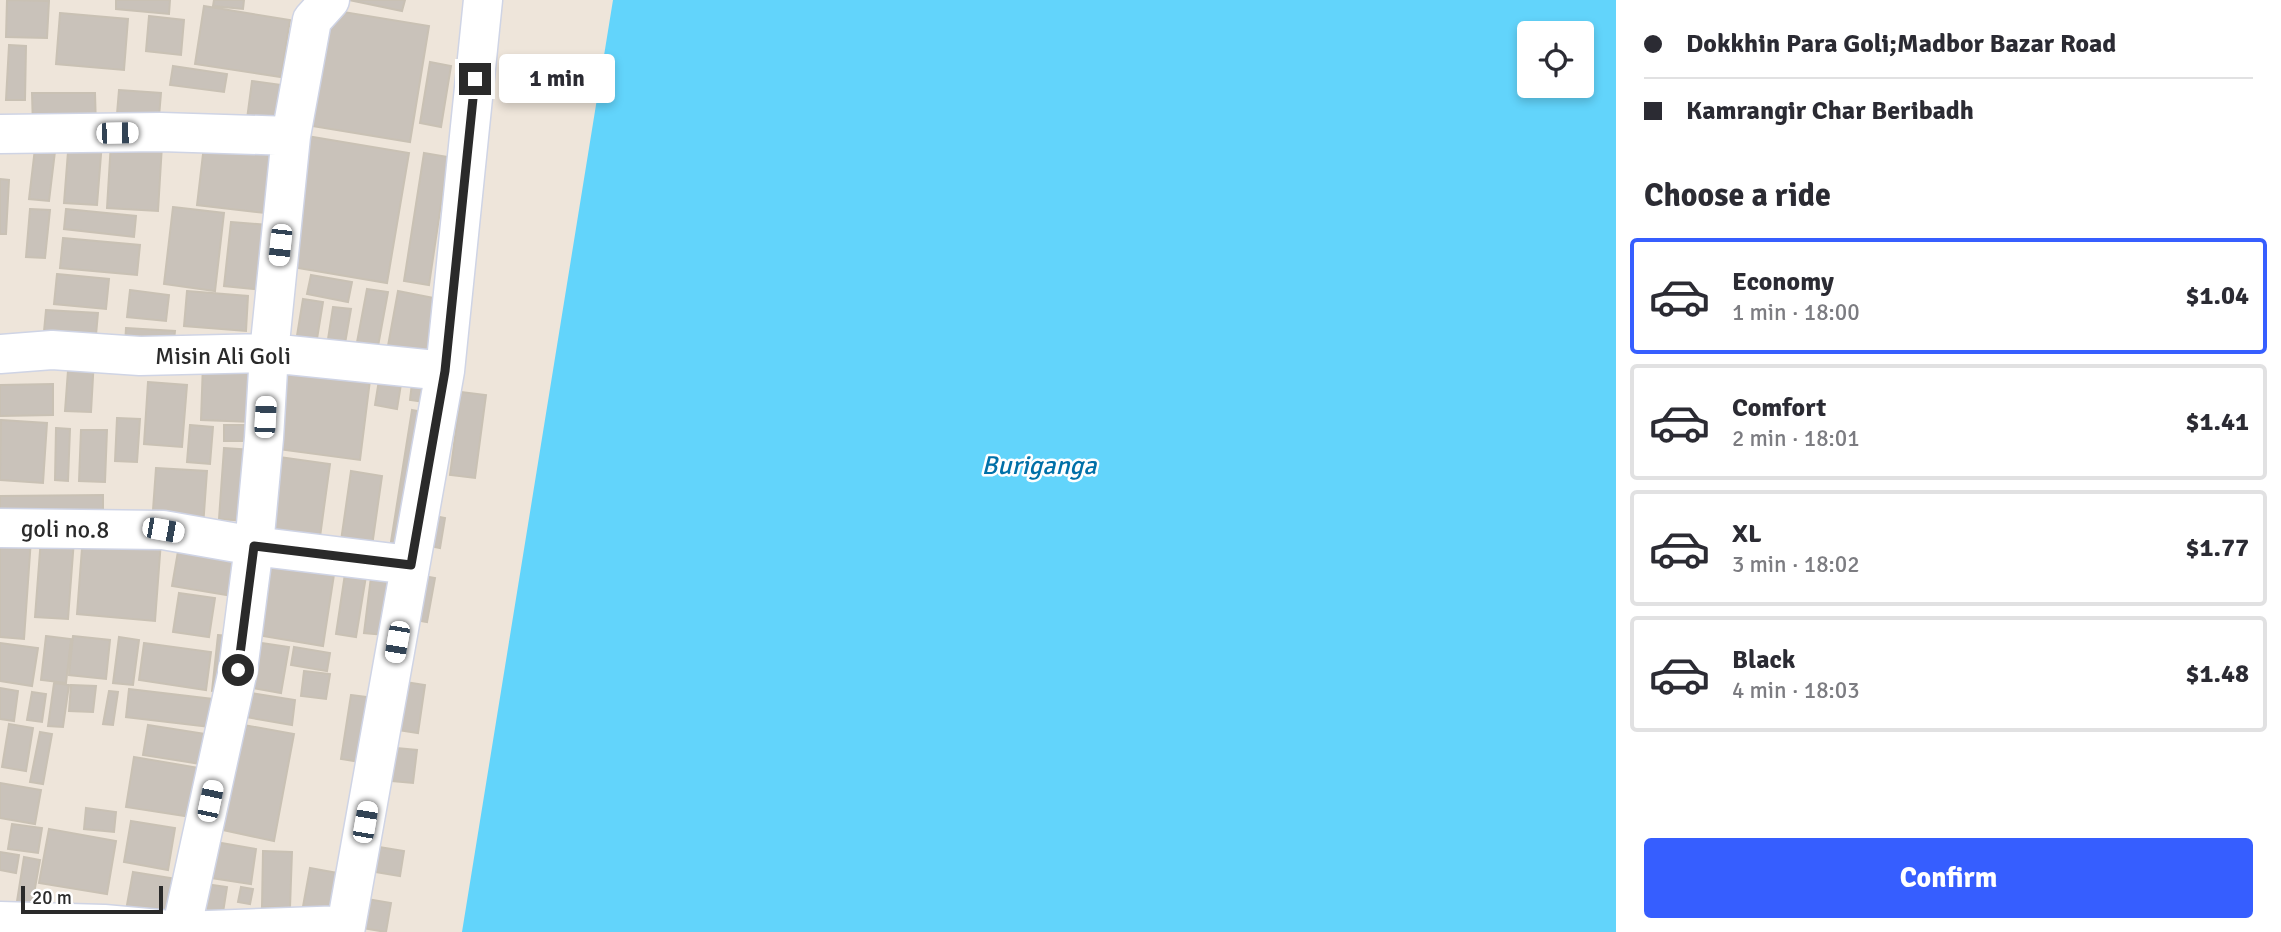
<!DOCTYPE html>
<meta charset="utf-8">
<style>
body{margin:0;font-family:Signika,sans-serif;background:#f2f2f3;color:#2b2b33;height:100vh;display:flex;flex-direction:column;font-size:26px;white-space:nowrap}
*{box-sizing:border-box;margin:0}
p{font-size:23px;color:#7c7c81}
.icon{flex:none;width:38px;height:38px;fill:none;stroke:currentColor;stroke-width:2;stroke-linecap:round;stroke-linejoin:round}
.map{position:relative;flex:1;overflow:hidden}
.panel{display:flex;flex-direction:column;background:#fff;width:665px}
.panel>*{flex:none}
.top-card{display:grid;align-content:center;height:154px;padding:0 28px;background:#fff}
.fabs{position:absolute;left:1517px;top:21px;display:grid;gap:14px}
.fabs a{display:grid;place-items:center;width:77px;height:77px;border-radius:7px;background:#fff;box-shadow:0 4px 10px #0003;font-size:35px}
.scale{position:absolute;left:21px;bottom:18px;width:142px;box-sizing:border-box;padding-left:7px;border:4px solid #2a2a2a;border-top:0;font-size:19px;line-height:24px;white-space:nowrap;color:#2a2a2a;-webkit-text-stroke:5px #fff;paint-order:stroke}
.end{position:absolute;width:32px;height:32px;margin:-16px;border:9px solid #2a2a2a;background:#fff;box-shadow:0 0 0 4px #fff}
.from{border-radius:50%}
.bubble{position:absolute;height:49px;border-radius:7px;background:#fff;box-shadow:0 4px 10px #0003;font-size:23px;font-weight:700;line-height:49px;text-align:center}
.car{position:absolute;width:21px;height:42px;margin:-21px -10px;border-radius:9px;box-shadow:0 0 5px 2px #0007;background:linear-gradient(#fff 24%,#345 0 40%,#fff 0 76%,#345 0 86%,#fff 0)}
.top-card b{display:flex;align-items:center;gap:24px;height:66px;font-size:26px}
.top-card b+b{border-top:2px solid #e1e1e2}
.top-card i{width:18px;height:18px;background:#2b2b33}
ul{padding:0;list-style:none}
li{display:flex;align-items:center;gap:21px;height:116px;margin:0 14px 10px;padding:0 14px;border:4px solid #e1e1e2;border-radius:7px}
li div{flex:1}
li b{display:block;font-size:26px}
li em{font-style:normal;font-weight:700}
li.selected{border-color:#365eff}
li>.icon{width:63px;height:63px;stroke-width:1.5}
h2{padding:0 28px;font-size:32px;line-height:84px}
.action{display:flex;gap:14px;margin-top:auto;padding:14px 28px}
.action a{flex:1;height:80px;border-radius:7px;background:#365eff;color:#fff;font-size:28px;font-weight:700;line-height:80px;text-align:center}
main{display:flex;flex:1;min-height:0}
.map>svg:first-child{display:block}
</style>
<main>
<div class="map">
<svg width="1616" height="932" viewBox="0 0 1616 932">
<rect width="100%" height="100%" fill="#eee5da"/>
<path fill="#62d4fb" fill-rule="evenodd" d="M613,0H1616V932H462ZM1530,33H1582V86H1530Z"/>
<path fill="#c9c2ba" stroke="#c9c1b4" stroke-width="2" d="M7,0L49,1L47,38L6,37Z
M116,0H170L169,14L116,9Z
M214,0H244L243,9L213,6Z
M349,0H405L402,11Z
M204,6L290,20L281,77L195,64Z
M325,9L429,26L410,142L306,125Z
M60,13L128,19L124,70L56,64Z
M149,16L184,20L181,55L146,51Z
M9,45L26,46L25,100H6Z
M430,62L451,66L441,127L420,123Z
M173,66L227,74L224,92L170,85Z
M252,81L282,85L279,122L247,119Z
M119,90L161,93L159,117L117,114Z
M32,93H95L96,127H33Z
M307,136L409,153L387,283L286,266Z
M205,137L282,146L274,214L197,205Z
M69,139L102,142L97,205L64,203Z
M36,140L56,143L49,201L29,199Z
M111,142L162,145L158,211L107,208Z
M424,153L448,157L429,285L404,281Z
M0,179L9,180L6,234H0Z
M173,207L224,213L215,291L164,284Z
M30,209L50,210L45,258L26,257Z
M66,209L136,216L134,237L64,229Z
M231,222L268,225L262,290L224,286Z
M63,238L140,245L137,275L60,268Z
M57,274L109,279L106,309L54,304Z
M311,275L352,282L348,302L307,294Z
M367,289L388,292L376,357L355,353Z
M130,290L169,295L166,321L127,317Z
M187,291L248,296L246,331L184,326Z
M398,291L439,299L428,364L386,357Z
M303,299L323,302L315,351L295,348Z
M333,307L351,309L343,355L326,352Z
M46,310L98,313L95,346L43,342Z
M126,328L175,331L173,348L125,345Z
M69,357L94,359L91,412L65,411Z
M203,363L256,366L253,422L201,420Z
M281,369L370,380L360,460L270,448Z
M379,380L401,384L397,409L375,405Z
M148,382L187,385L182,447L144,444Z
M412,383L434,386L432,403L410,400Z
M53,384V415L0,416V385Z
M461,392L486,395L475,478L450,475Z
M412,410L428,413L406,551L390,548Z
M117,418L140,419L137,462L115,461Z
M1,420L47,423L43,483L0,480Z
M190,425L213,427L210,464L187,462Z
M224,425H247L246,441H224Z
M56,428L70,429L68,481L55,480Z
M81,430H107L105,482L79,481Z
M224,448L253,450L248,521L219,519Z
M272,456L330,464L319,544L262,536Z
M156,468L207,471L203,527L152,524Z
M351,471L382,476L372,546L341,541Z
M103,495V523L0,525V496Z
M425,514L445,518L440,548L420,544Z
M83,535L161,541L155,621L77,614Z
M0,537L31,539L24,639L0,637Z
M41,538L74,540L68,619L35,617Z
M180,540L241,550L233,596L172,586Z
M269,558L335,568L323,646L257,635Z
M346,567L367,570L356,637L336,634Z
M372,569L393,572L385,635L364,633Z
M413,574L435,578L427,622L404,618Z
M179,593L215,598L209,637L173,632Z
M218,635L237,637L230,694L212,691Z
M46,636L71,639L66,683L41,680Z
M73,636L110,640L106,679L69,675Z
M119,637L139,640L133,685L113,683Z
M255,642L289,647L281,693L247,687Z
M0,643L38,648L32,686L0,681Z
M144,643L211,652L206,690L139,680Z
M294,647L330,653L327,671L291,665Z
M304,671L330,674L326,699L301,696Z
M399,681L425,685L418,733L391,729Z
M54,683L69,685L63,727L48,726Z
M71,685L96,686L93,712L69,711Z
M0,688L18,691L14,721L0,719Z
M129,689L221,700L218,728L126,717Z
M109,691L118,692L113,725L103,724Z
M32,692L46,694L42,722L27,720Z
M244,692L295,700L292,725L240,716Z
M351,695L375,698L366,763L341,759Z
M9,724L33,728L26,771L2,767Z
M238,724L294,734L274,841L218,829Z
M148,725L212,735L207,765L143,755Z
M40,732L52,734L43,784L30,782Z
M385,747L417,750L413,783L381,780Z
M134,757L205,769L198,818L126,807Z
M0,783L41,790L35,824L0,818Z
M86,808L116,812L114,832L84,829Z
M131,821L175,828L168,870L124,862Z
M12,824L42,828L38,853L8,849Z
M49,829L116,841L107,894L39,883Z
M210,841L256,849L251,884L204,877Z
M373,846L404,851L400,876L369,871Z
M263,851L292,852L290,908L262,907Z
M0,852L19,855L16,873L0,870Z
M24,857L40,860L30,916L15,914Z
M310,868L349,875L341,919L302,912Z
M133,872L177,879L170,923L125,916Z
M199,883L227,887L221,925L193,921Z
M241,887L253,889L250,904L238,902Z
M367,899L391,903L386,932L362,928Z"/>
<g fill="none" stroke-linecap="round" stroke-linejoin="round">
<g stroke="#cfd4e5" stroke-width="41">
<path id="minor" d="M0,134L161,132L291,136
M0,354L52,350L140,356L269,353L445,371
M0,528L163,530L254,546L410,565
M0,921L104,924L181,931L346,925
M181,931L238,670L254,546L264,438L269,353L291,136L312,20L330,0
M345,932L445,371L483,0"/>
</g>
<use href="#minor" stroke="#fff" stroke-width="38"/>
</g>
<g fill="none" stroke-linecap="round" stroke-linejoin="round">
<path stroke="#2a2a2a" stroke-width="9" d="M238,670L254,546L411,565L445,371L475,79"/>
</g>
<g text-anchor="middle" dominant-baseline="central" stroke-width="5" stroke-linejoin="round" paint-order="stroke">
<g font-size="24" fill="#2a2a2a" stroke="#fff">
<text x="223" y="356">Misin Ali Goli</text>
<text transform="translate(65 529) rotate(1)">goli no.8</text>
</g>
<g font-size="26" font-style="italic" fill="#0070a8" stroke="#fff">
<text x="1039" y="466">Buriganga</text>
</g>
</g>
</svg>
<div class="fabs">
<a><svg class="icon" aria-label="locate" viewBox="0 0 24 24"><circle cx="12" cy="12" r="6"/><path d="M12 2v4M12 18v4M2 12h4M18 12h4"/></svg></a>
</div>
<div class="scale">20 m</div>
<i class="end from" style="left:238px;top:670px"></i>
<i class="end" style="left:475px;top:79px"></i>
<div class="bubble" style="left:499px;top:54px;width:116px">1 min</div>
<i class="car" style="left:117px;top:133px;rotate:89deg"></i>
<i class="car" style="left:280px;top:245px;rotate:186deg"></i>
<i class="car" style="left:265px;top:417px;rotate:3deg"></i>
<i class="car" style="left:163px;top:530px;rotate:100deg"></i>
<i class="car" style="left:397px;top:642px;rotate:190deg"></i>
<i class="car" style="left:210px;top:801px;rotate:12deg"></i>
<i class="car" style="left:365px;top:822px;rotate:10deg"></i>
</div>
<section class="panel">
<div class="top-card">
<b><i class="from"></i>Dokkhin Para Goli;Madbor Bazar Road</b>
<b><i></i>Kamrangir Char Beribadh</b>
</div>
<h2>Choose a ride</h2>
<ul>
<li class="selected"><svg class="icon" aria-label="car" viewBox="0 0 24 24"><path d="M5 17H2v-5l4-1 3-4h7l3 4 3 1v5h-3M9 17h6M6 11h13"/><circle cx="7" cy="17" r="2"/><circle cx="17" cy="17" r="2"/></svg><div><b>Economy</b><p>1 min · 18:00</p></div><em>$1.04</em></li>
<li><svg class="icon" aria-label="car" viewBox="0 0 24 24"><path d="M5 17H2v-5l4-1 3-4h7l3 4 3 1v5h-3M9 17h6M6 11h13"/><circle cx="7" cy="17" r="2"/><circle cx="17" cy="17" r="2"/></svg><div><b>Comfort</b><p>2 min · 18:01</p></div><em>$1.41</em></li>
<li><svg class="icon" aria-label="car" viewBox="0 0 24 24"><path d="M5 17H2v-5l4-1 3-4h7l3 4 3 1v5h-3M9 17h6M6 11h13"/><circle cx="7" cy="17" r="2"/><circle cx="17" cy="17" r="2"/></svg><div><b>XL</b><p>3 min · 18:02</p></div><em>$1.77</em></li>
<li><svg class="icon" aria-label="car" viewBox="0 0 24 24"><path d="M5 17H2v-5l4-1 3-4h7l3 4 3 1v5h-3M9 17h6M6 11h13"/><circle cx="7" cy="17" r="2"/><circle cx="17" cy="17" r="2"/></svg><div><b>Black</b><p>4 min · 18:03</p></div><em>$1.48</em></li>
</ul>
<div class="action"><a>Confirm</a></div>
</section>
</main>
